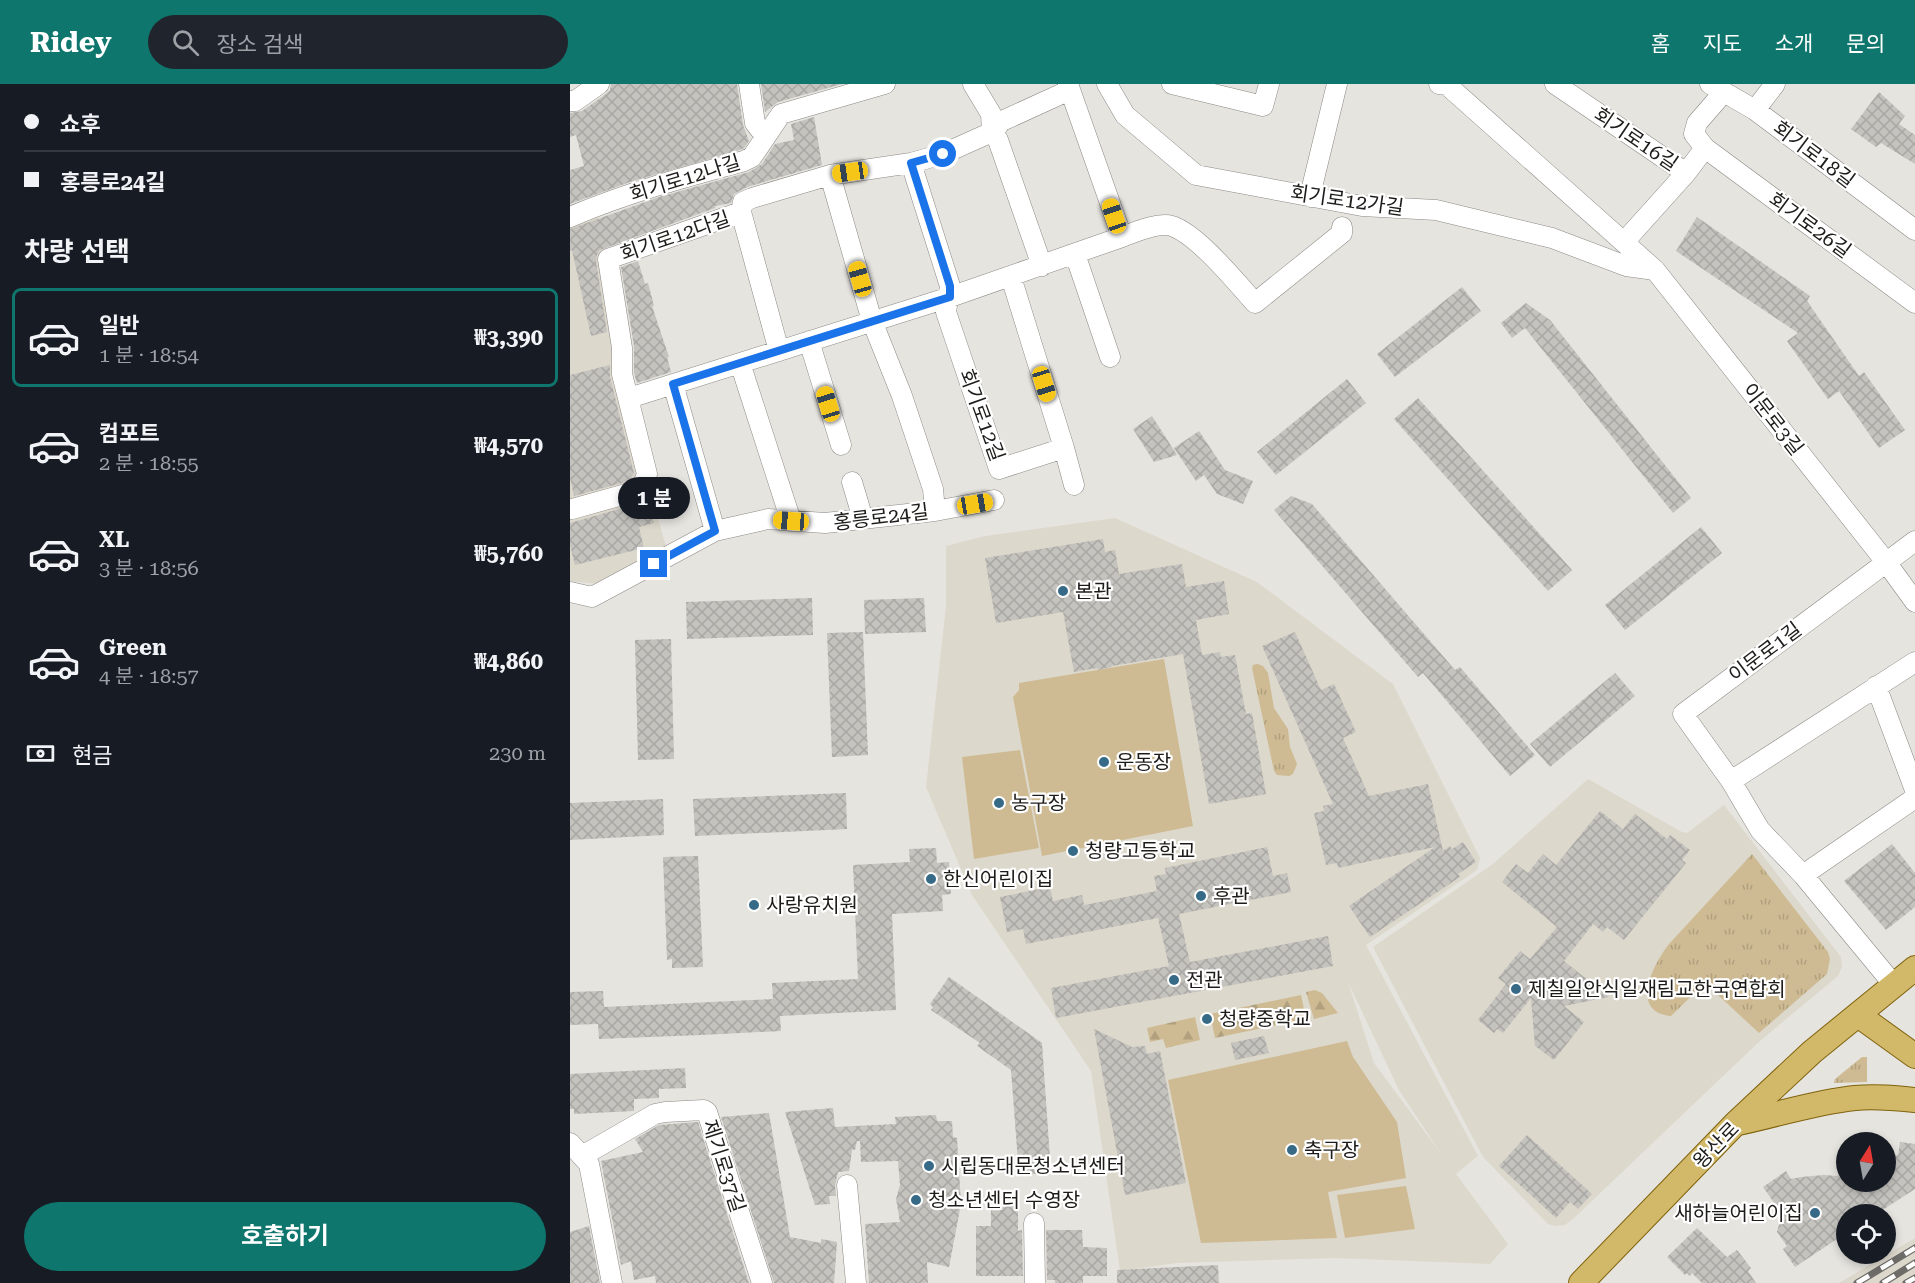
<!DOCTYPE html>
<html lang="ko">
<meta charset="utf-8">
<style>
body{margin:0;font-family:"Roboto Serif","Noto Sans KR",serif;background:#20242c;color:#f1f3f6;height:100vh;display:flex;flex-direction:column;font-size:22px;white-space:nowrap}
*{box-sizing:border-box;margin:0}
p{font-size:20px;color:#9ea1a6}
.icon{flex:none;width:33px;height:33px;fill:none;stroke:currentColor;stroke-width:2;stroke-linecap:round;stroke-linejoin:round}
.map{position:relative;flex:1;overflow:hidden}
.sheet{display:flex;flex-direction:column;background:#171b24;width:570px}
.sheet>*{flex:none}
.guide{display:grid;align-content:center;height:132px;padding:0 24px;background:#171b24}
.needle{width:39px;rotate:11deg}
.controls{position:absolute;left:1266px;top:1048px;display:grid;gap:12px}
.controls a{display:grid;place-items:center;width:60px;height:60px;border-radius:50%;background:#171b24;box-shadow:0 3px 9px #0003;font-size:30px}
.end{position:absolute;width:27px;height:27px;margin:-14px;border:8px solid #1a73e8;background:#fff;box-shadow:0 0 0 3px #fff}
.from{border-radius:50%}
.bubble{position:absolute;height:42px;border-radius:21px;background:#171b24;box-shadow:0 3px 9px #0003;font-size:20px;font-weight:700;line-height:42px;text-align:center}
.car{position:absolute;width:18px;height:36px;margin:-18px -9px;border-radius:8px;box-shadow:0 0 4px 2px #0007;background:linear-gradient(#f5c518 24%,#345 0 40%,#f5c518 0 76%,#345 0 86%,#f5c518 0)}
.guide b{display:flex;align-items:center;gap:21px;height:57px;font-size:22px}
.guide b+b{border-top:2px solid #363941}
.guide i{width:15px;height:15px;background:#f1f3f6}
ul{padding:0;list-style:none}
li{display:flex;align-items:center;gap:18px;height:99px;margin:0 12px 9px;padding:0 12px;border:3px solid transparent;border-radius:9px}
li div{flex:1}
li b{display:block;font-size:22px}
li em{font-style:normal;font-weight:700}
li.on{border-color:#0f766e}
li>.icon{width:54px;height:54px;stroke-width:1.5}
h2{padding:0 24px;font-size:27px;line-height:72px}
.pay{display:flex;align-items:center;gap:15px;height:66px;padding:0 24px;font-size:22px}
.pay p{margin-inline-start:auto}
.primary-button{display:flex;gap:12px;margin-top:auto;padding:12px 24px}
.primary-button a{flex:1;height:69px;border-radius:36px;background:#0f766e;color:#fff;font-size:24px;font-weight:700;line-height:69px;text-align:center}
header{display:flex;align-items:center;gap:36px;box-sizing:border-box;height:84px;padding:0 30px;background:#0f766e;color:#fff}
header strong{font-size:28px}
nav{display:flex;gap:33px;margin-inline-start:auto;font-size:21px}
.search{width:420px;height:54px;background:#20242c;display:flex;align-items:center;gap:15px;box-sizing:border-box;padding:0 21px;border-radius:33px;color:#9ea1a6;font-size:22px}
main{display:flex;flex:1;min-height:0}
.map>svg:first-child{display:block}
</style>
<header>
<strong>Ridey</strong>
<div class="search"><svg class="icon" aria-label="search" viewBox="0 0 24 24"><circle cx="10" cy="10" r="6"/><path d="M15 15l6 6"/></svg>장소 검색</div>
<nav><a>홈</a><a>지도</a><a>소개</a><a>문의</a></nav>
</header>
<main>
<section class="sheet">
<div class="guide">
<b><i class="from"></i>쇼후</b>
<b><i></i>홍릉로24길</b>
</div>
<h2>차량 선택</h2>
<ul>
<li class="on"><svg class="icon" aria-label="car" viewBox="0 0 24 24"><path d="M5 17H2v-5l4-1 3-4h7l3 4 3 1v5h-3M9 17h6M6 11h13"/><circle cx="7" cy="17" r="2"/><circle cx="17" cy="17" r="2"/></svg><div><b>일반</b><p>1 분 · 18:54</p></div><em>₩3,390</em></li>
<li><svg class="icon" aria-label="car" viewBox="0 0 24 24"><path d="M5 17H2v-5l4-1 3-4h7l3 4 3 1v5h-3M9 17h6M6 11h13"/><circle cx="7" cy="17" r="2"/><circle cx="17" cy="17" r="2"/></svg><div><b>컴포트</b><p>2 분 · 18:55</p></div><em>₩4,570</em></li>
<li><svg class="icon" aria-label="car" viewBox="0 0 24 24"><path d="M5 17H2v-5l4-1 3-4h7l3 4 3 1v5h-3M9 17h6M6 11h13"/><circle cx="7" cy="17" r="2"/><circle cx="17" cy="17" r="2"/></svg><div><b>XL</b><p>3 분 · 18:56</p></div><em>₩5,760</em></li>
<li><svg class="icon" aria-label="car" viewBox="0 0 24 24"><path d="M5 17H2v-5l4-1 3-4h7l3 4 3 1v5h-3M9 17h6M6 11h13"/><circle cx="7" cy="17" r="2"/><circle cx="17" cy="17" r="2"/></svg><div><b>Green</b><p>4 분 · 18:57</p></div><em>₩4,860</em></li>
</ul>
<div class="pay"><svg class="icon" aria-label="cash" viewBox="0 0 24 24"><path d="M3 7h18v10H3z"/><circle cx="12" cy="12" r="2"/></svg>현금<p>230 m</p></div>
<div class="primary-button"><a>호출하기</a></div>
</section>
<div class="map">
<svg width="1345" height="1199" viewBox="0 0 1345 1199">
<defs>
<pattern id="grass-tufts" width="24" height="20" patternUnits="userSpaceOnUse" patternTransform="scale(1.5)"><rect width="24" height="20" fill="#cebb93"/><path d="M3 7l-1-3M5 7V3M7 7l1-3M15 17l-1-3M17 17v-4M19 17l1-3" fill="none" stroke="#b0a07e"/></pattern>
<pattern id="forest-firs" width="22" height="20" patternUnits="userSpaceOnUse" patternTransform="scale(1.5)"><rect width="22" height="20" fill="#cebb93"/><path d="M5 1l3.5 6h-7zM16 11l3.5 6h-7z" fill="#b0a07e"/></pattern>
<pattern id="building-cross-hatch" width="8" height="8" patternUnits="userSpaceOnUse" patternTransform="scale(1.5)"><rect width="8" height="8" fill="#c5c3be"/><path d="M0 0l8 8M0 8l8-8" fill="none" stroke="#a9a7a3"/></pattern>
</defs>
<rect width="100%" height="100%" fill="#e6e4df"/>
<path fill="#ddd8cc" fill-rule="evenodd" d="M26,129L37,157L44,259L43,274L96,463L39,501L0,497V140Z
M545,434L687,498L823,600L910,774L907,786L796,861L908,1072L886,1090L938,1160L920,1180L765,1174L606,1179L550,1187L521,987L402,811L356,703L376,522V462L415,452ZM778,898L829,1006L872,1071L804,979Z
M1018,695L1112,748L1117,749L1154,721L1271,873L1272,883L1268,892L1191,956L1004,1134L995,1141L985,1142L978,1140L913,1073L803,863L923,780Z
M1345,1154V1199H1269Z"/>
<path fill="url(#grass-tufts)" d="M687,580L693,582L698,589L704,624L718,645L720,663L727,680L723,690L719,692L707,691L704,687L682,584L683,581Z
M1182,770L1258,868L1260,875L1257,890L1189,949L1135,899L1101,932C1058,928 1084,879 1099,860Z
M1292,973H1297V998L1264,999L1265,995Z"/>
<path fill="url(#forest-firs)" d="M745,906L752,909L768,929L744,935L736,908Z
M731,911L736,935L645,954L640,930Z
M625,933L630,956L596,964L593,955L580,958L577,944Z"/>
<path fill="#cebb93" d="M594,575L623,742L472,772L443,613L449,606V599Z
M450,666L469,764L404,775L392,673Z
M777,957L783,973L827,1038L836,1094L758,1108L767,1154L631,1159L598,996Z
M836,1102L845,1145L775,1154L767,1111Z"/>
<path fill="url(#building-cross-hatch)" d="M41,0H167L173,41L179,57L174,64L170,66L60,98L0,120V86L14,82L6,51L0,53V29L12,27L36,10L40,6Z
M191,0H272L208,18L195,28Z
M1309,8L1335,32L1329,40L1345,51V80L1311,59L1306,63L1281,45Z
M244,33L252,81L177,103L164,110L161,119L145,122V124L30,166L27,171L26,177L37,248L21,252L2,166L0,167V145L89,113L179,88L192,80L205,60L224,56L221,40Z
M1127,133L1240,212L1237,217L1289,292L1294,288L1335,346L1309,364L1269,307L1258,315L1217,257L1228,249L1106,167Z
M68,177L75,200L78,199L84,222H82L99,273H97L101,288L67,299L64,289V262L51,183Z
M892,203L911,227L825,293L807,270Z
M956,219L980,236L1121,414L1103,429L955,244L942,254L931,239Z
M40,281V293L64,389L59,397L4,412L0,394V291Z
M777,295L796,319L706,391L687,368Z
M848,314L1002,486L978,507L824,335Z
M582,332L607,371L584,378L563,345Z
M629,347L655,386L683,397L673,420L647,410L634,391L626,397L604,364Z
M721,412L742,420L885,586L890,583L965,671L940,692L853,589L848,593L704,426Z
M78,414L84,439L69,443L74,464L5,481L0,461V439L70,419Z
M1131,443L1152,469L1055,546L1035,521Z
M533,455L535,468L545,466L549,490L612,480L616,503L654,497L659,530L626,536L632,571L650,568L651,573L665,571L676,630L682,629L696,710L639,720L613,570L542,582V583L528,586L527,584L504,588L493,528L426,539L415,474Z
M242,514L243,551L117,555L116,518Z
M354,514L356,548L295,550L294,516Z
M293,548L298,671L262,673L257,549Z
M725,548L751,606L764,600L786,648L773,654L799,712L858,700L873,767L880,762L882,765L893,758L906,778L888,790L890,793L800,853L779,822L865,763L768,784L767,779L756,781L744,729L754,727L753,722L763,720L692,562Z
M101,555L104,675L68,676L65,556Z
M1045,589L1065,612L980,683L960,660Z
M276,709L277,745L125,752L123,715Z
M93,715L94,751L0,756V719Z
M1030,727L1053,745L1065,730L1097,755L1100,751L1120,766L1112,776L1116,779L1054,856L1037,843L1033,848L1023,840L994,877L1039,913L994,922L1014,938L984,976L965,962L961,914L933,949L927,945L924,949L908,936L936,900L928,894L950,867L960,875L987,843L932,798L946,780L958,789L973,770L986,781Z
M1322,760L1345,789V823L1316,846L1274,797Z
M697,763L703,792L717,789L721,808L609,830L620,878L758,852L763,882L486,934L481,904L599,882L588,834L456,860L453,845L437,848L430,813L480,803L483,817L512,811L514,821L587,807L584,792L596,790L595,784Z
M366,764L367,779L379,778L381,810L372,811L373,827L322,830L326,926L210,932L211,947L131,951L29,955L28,940L0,941V908L33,907L34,923L203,915L202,899L288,895L283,781L340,778L339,765Z
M128,772L133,883L102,884V875L97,876L93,773Z
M379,893L472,959L481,1089L449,1091L441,986L407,962L410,959L361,926L363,923L360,920Z
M524,945L562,963L575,962L577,970L590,967L616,1099L555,1111Z
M694,952L699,969L665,976L661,959Z
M115,984L116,1004L89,1005V1014L64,1015V1027L4,1030V1025H0V990Z
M263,1024L265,1043L326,1040L325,1033L366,1031L367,1037H382L383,1053L387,1054L391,1120L379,1183L357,1178L358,1199H299L295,1140L330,1138L326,1115L330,1101L328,1077L291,1078L290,1057H287L285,1066H282L279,1087L268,1088L265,1102L266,1112H259L260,1120L245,1121L215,1028Z
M199,1029L220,1153L251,1159V1155L267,1158L264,1199H204L151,1033Z
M128,1038L179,1199H86L85,1192L64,1196L61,1177L51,1181L31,1077L73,1068L65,1055L89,1041Z
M957,1051L1022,1110L1008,1125L1000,1118L986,1134L929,1082Z
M1330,1058L1345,1060V1105L1305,1131H1276V1149L1225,1183L1213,1165L1217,1162L1207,1148L1212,1130L1193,1103L1216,1087L1221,1095L1231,1093L1254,1091L1267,1092L1276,1086V1098H1316V1066L1328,1072Z
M421,1111H448V1147L452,1146L453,1192H406V1142H421Z
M19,1142L30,1199H0V1148Z
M1127,1144L1157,1173L1167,1166L1181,1184L1178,1187L1186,1199H1132L1122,1189L1120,1192L1117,1189L1115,1191L1097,1173Z
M476,1146H512L513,1163L537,1164V1192H513V1199H485V1196H477Z
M648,1181L649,1199H547V1186Z"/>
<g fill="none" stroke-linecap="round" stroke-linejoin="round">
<g stroke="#8c8985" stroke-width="21">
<path id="minor" d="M179,0L185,39L195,52
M403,0L421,30L422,48L428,56L472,182
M537,0L555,31L626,91L792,122L866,126L982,154L1056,182L1085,186
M602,0L693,22L699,0
M869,0L877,1L1085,186L1316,478L1345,518
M985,0L1116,89
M1140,0L1185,26L1345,146
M0,17H5L29,0
M1185,26L1205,0
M1135,64L1345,219
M341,79L380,202L376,228L429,385L494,364
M260,91L302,237L332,312L363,405L365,427
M741,113L743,99L767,0
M171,128L209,267
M0,133C56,109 115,93 174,77L182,73L211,30L315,0
M552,153C565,148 588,138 602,142C628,151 666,198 685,219L772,149V143
M1054,158L1116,89L1135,64L1124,50L1127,39L1153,9
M505,170L540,273
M441,193L494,364L504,401
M239,257L271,361
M170,279L221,437
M103,300L145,447
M59,314L380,213L552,153L498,0
M282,398L293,435
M2,425L67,407L72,403L77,390L52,290V264L38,175L171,128L173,118L182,114L260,91L341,79L373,70L422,48L432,37L500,6
M0,508L22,513L145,447L198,435L255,439L365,427L424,416
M1306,602L1345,706
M1161,697L1345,578
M1233,791L1345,714
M1324,901L1233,791L1190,746L1161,697L1113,630L1345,457
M0,1059L19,1080L42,1199
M12,1072L85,1030L95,1028L134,1026L137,1028L192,1199
M277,1101L286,1199
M464,1139L465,1199"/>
</g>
<g stroke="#7f620c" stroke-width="26">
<path id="major" d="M1288,931L1345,972
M1168,1039C1206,1031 1246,1018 1285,1014C1305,1012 1325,1014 1345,1016
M1011,1199L1165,1040L1242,968L1345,884"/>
</g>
<use href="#minor" stroke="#fff" stroke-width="20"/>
<use href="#major" stroke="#d2b869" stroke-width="24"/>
<g stroke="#6e6c69" stroke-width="7">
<path id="rail" d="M1287,1199L1345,1164
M1313,1199L1345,1179
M1336,1199L1345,1194"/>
</g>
<use href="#rail" stroke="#fff" stroke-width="4.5" stroke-dasharray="14" stroke-linecap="butt"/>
</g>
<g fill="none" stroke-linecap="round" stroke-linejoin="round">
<path stroke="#1a73e8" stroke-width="8" d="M84,480L145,447L103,300L380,213V202L341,79L373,70"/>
</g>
<g fill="#366a87" stroke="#fff" stroke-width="2">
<circle cx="493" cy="507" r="6"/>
<circle cx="534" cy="678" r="6"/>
<circle cx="429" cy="719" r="6"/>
<circle cx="503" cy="767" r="6"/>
<circle cx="361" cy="795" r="6"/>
<circle cx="631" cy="812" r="6"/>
<circle cx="184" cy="821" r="6"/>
<circle cx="604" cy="896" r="6"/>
<circle cx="946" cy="905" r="6"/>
<circle cx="637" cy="935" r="6"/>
<circle cx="722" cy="1066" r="6"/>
<circle cx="359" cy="1082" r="6"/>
<circle cx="346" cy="1116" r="6"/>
<circle cx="1245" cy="1129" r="6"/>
</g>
<g text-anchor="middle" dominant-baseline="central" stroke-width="4.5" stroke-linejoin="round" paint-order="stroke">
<g font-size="20" fill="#1d1c1a" stroke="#fff">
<text transform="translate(1066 55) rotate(34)">회기로16길</text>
<text transform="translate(1244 70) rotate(37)">회기로18길</text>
<text transform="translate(115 94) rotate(-17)">회기로12나길</text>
<text transform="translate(777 116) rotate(8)">회기로12가길</text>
<text transform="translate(1240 141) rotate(36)">회기로26길</text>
<text transform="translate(105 152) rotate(-19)">회기로12다길</text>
<text transform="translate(412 331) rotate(70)">회기로12길</text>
<text transform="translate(1203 335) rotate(52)">이문로3길</text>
<text transform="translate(311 433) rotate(-7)">홍릉로24길</text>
<text transform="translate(1195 568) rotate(-37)">이문로1길</text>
<text transform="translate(1146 1061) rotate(-46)">왕산로</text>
<text transform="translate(154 1082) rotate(72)">제기로37길</text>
</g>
<g font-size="20" fill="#1d1c1a" stroke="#fff" text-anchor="start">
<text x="505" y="507">본관</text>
<text x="546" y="678">운동장</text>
<text x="441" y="719">농구장</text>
<text x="515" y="767">청량고등학교</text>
<text x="373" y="795">한신어린이집</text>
<text x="643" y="812">후관</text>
<text x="196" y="821">사랑유치원</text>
<text x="616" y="896">전관</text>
<text x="958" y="905">제칠일안식일재림교한국연합회</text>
<text x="649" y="935">청량중학교</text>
<text x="734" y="1066">축구장</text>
<text x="371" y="1082">시립동대문청소년센터</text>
<text x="358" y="1116">청소년센터 수영장</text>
<text x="1233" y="1129" text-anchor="end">새하늘어린이집</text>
</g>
</g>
</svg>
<div class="controls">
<a><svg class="needle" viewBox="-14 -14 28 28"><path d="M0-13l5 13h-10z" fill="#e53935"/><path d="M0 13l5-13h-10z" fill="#9ea1a6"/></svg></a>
<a><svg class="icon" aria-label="locate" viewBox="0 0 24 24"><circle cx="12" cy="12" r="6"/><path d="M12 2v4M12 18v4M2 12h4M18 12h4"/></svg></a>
</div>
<i class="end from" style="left:373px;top:70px"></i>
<i class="end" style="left:84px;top:480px"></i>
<div class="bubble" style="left:48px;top:393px;width:72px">1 분</div>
<i class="car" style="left:280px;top:88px;rotate:262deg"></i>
<i class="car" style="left:544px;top:132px;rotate:341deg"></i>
<i class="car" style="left:290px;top:195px;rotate:344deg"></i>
<i class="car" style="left:474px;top:300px;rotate:163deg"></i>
<i class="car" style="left:258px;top:320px;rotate:343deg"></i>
<i class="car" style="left:405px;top:420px;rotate:80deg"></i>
<i class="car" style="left:221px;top:437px;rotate:274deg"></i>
</div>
</main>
